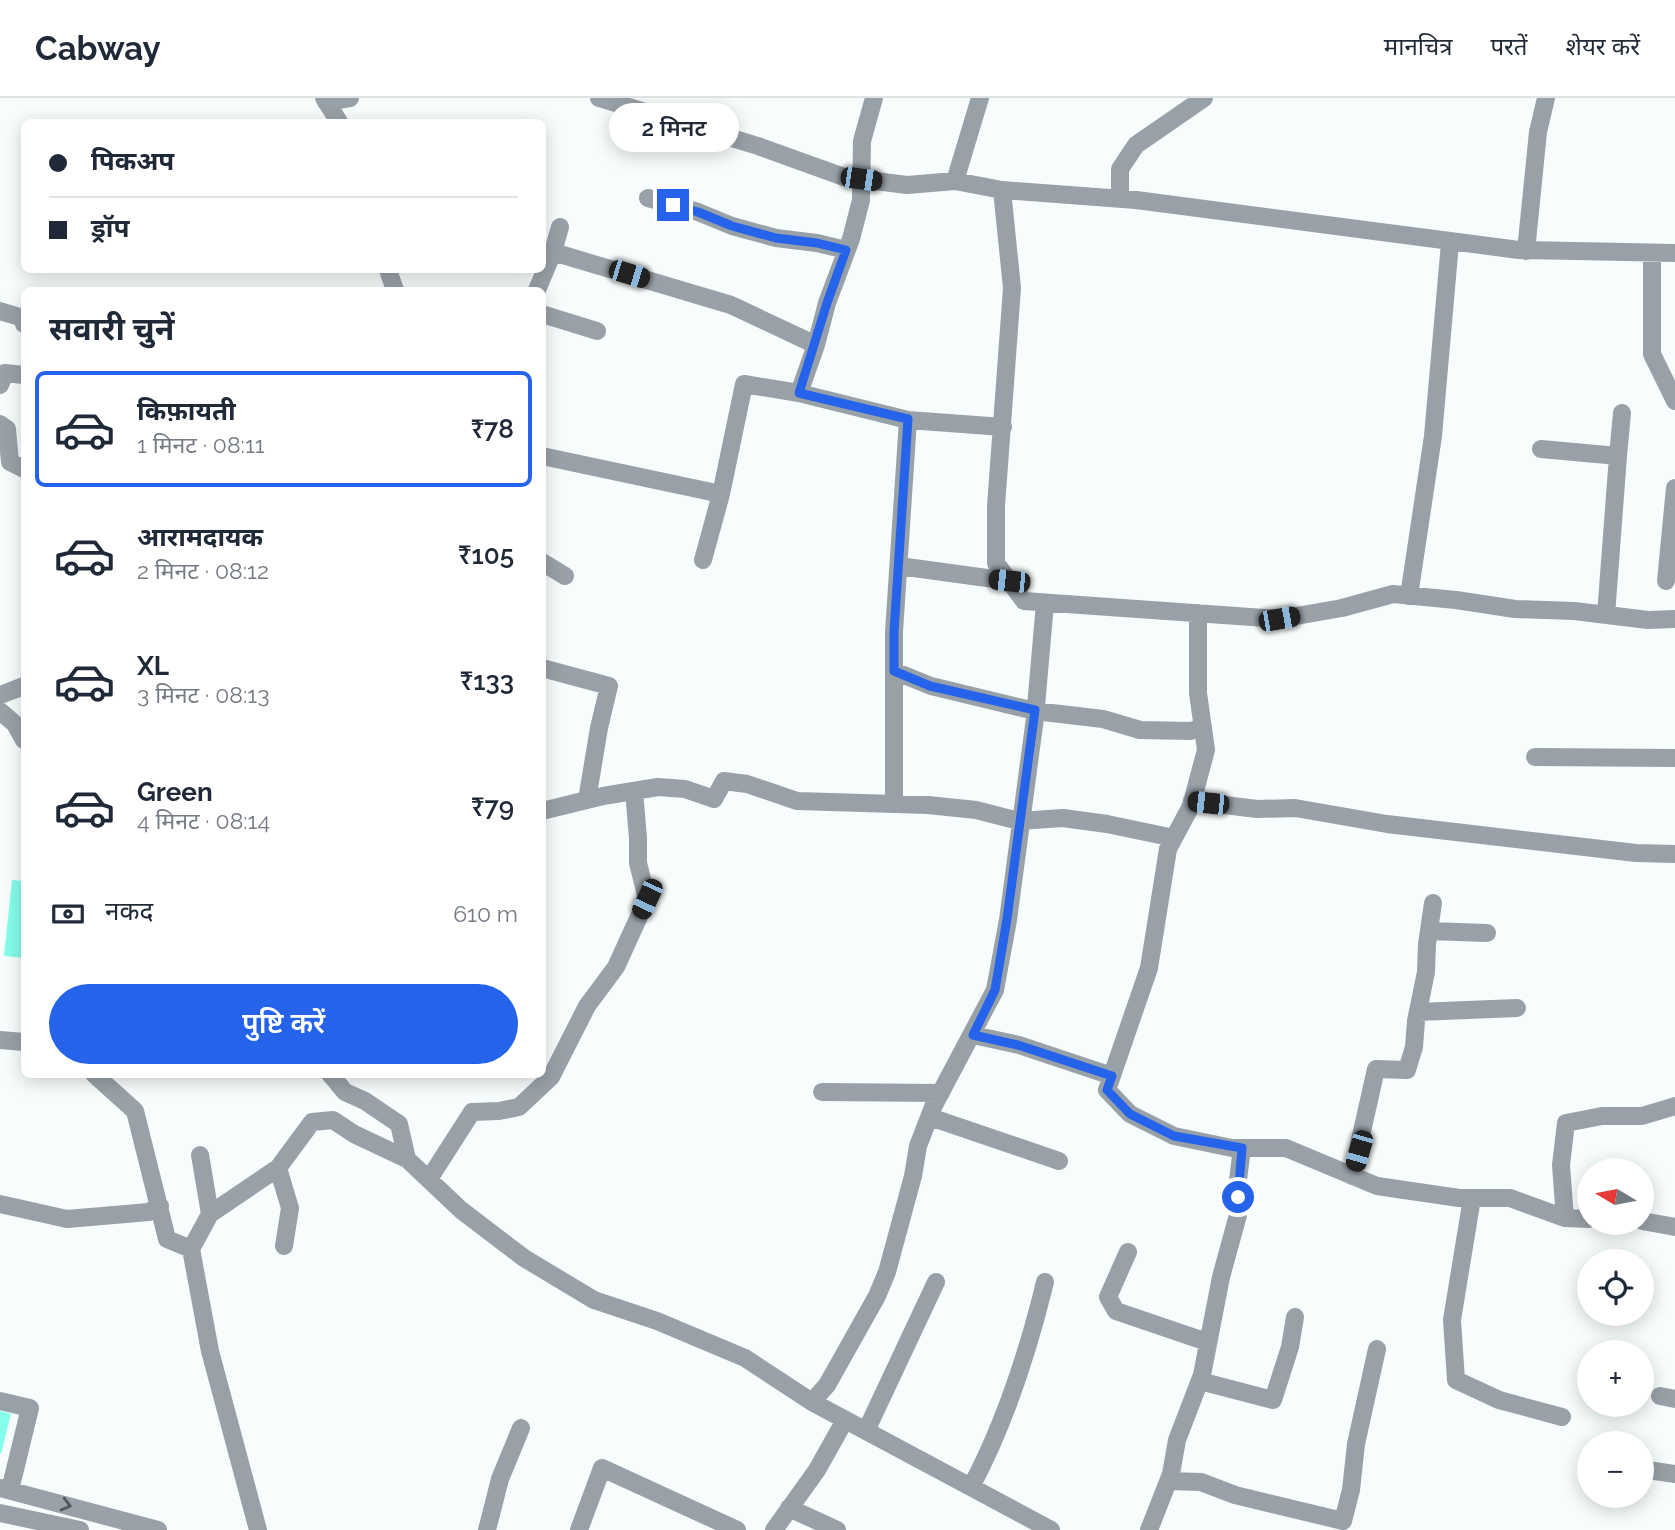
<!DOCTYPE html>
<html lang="hi">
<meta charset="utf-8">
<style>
body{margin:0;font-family:Raleway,"Noto Sans Devanagari",sans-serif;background:#f6f6f7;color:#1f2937;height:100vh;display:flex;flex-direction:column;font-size:26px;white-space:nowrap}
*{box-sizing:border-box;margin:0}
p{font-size:23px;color:#747a83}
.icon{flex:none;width:38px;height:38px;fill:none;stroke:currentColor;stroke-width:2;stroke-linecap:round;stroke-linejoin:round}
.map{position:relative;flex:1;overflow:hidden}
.details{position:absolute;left:21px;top:189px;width:525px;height:791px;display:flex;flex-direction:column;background:#fff;border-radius:10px;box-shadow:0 4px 18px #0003}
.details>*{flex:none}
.hud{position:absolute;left:21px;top:21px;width:525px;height:154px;border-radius:10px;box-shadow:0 4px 18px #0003;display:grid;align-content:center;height:154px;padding:0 28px;background:#fff}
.needle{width:46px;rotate:280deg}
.fabs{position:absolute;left:1577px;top:1060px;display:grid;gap:14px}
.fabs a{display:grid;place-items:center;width:77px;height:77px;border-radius:50%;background:#fff;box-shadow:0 4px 18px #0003;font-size:35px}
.end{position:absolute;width:32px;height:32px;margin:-16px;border:9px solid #2563eb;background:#fff;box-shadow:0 0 0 4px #fff}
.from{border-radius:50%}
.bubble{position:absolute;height:49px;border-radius:24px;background:#fff;box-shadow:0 4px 18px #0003;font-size:23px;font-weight:600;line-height:49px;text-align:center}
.car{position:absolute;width:21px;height:42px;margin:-21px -10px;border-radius:9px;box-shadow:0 0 5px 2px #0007;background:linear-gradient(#222 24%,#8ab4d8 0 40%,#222 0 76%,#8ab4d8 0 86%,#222 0)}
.hud b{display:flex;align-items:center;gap:24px;height:66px;font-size:26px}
.hud b+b{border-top:2px solid #e0e1e3}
.hud i{width:18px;height:18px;background:#1f2937}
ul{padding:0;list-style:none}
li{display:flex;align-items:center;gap:21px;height:116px;margin:0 14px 10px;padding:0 14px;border:4px solid transparent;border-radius:10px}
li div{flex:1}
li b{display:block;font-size:26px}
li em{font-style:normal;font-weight:600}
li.current{border-color:#2563eb}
li>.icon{width:63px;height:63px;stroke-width:1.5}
h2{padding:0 28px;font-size:32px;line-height:84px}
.pay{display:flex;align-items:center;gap:18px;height:77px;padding:0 28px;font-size:26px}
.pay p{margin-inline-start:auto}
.action{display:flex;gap:14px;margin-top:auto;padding:14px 28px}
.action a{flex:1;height:80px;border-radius:42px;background:#2563eb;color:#fff;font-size:28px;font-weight:600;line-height:80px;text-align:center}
header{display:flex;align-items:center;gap:42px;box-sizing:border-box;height:98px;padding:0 35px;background:#fff;border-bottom:2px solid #e0e1e3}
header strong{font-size:33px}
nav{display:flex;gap:38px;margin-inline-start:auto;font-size:24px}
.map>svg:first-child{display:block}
</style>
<header>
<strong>Cabway</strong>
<nav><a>मानचित्र</a><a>परतें</a><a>शेयर करें</a></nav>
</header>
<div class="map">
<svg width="1675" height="1432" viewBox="0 0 1675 1432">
<rect width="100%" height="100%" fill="#f7fcfd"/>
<path fill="#84feea" d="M12,782L24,783V860L4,858Z
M0,1313L11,1316L1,1356H0Z"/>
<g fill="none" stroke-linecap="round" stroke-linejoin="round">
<path stroke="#99a1a8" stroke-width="18" d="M324,0L339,24
M599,0L758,48L844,79L907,87L955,83L980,0
M326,4L350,0
M955,83L1002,92L1012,190L996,408V465L1024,503L1279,521L1342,510L1393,496L1456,502L1515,511L1574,513L1648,522L1675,521
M1002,92L1136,102L1519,152L1675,155
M648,100L698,114L732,128L776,140L817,145L846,152
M1120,101V71L1136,47L1204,0
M1526,153L1538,34L1546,0
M553,154L731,207L816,247L799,295
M1652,156V256L1675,303
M388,172L395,192
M537,192L553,154L560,129
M0,213L23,220L24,226
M542,216L597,233
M816,247L827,205L851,141L861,102L862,43L874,0
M0,287L5,275L24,277
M0,326L7,331L10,364L24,371
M1541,351L1618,358L1606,517
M542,358L721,396
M1618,358L1622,315
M703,462L721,396L744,286L799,295L908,322
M542,464L565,478
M899,468L1009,483
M1666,483L1675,390
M1409,498L1433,338L1450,145
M1045,505L1035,620L1008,822L995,892L933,1009L918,1048L913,1078L887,1174L877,1198L827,1287L812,1304L1051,1432
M1198,515V595L1206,652L1191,708L1168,751L1149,870L1107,992L1130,1016L1174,1038L1232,1050H1286L1377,1088L1459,1100H1510L1565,1120L1561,1067L1566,1025L1602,1018H1642L1675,1008
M542,570L609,588L599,630L587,702
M894,573L931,588L1035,613L1103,621L1140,632L1190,633L1203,630
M0,597L24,588
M0,613L15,626L24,642
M1535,659L1675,660
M1192,703L1257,711L1295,710L1387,726L1636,755L1675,756
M894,706V534L908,322L1003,329
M542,713L603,698L658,689L685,691L714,701L724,683L747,686L797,703L928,707L976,712L1019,723L1063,720L1107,726L1174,740
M1429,833L1487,835
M1418,914L1517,910
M973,937L1019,947L1112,978
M0,942L24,944
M94,976L135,1013L167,1141L191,1151L210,1253L258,1432
M330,976L345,994L365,1003L399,1026L407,1061
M822,994L941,995
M930,1019L1059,1063
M278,1070L290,1110L284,1148
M1352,1078L1376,971L1407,972L1414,949L1416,923L1426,874L1427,846L1433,805
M429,1081L472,1014L499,1013L519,1009L551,979L587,908L616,869L647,801L638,765V740L634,693
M1472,1100L1452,1222L1456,1282L1499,1302L1562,1319
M0,1106L67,1121L149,1114L160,1108
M210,1116L278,1070L312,1024L333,1022L354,1036L407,1061L461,1112L524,1160L594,1202L657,1223L745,1260L812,1304
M1565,1120L1589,1121
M1642,1123L1675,1129
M191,1151L210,1116L200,1057
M1128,1154L1108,1199L1116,1213L1207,1244
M1200,1283L1273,1302L1290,1249L1295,1219
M1660,1298L1675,1301
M0,1303L30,1310L10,1392
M866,1333L936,1184
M1642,1371L1675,1376
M1168,1383L1201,1384L1235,1397L1343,1423L1351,1392L1356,1346L1377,1251
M971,1389C1005,1325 1028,1254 1045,1184
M0,1390L158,1432
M789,1410L837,1432
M0,1415L80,1432
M487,1432L500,1381L521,1330
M579,1432L602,1370L737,1432
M774,1432L817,1372L845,1322
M1149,1432L1171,1376L1177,1342L1202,1277L1221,1179L1238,1117V1082L1242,1050"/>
</g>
<defs><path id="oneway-chevron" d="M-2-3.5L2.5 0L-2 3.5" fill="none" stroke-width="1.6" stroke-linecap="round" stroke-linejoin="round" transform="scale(1.75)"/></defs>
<use stroke="#50595d" href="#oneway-chevron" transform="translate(66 1407) rotate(15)"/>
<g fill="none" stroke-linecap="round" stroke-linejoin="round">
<path stroke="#2563eb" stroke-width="9" d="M673,107L698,114L732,128L776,140L817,145L846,152L827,205L799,295L908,321L894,534V573L930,588L1035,612L1007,821L995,892L973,937L1018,947L1112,978L1107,992L1130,1016L1174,1038L1242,1050L1238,1099"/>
</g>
</svg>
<div class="fabs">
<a><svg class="needle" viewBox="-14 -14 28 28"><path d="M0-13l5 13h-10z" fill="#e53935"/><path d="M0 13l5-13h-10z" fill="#747a83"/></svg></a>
<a><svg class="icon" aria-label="locate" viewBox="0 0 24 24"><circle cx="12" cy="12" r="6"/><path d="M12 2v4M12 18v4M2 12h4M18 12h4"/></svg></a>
<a>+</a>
<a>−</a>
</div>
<i class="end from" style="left:1238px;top:1099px"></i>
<i class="end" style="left:673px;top:107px"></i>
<div class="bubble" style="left:609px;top:5px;width:130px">2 मिनट</div>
<i class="car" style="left:861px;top:81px;rotate:98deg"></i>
<i class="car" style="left:629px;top:176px;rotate:107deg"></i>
<i class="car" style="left:1009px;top:483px;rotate:276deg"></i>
<i class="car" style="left:1279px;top:521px;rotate:80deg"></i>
<i class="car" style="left:1208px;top:705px;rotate:276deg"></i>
<i class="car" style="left:647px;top:801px;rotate:205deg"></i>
<i class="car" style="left:1359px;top:1053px;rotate:196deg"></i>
<div class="hud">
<b><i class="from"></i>पिकअप</b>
<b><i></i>ड्रॉप</b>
</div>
<section class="details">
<h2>सवारी चुनें</h2>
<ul>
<li class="current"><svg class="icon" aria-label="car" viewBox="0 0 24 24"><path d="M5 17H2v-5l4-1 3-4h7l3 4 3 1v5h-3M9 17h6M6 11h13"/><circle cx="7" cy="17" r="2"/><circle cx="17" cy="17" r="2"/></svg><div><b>किफ़ायती</b><p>1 मिनट · 08:11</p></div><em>₹78</em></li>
<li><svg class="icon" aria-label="car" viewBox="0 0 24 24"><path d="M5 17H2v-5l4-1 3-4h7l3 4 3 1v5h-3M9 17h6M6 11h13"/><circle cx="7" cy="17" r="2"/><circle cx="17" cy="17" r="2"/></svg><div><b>आरामदायक</b><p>2 मिनट · 08:12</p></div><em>₹105</em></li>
<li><svg class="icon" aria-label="car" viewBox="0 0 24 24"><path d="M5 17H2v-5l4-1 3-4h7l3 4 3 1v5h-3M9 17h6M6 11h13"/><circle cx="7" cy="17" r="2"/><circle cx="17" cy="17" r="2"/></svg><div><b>XL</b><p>3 मिनट · 08:13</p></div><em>₹133</em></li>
<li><svg class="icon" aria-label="car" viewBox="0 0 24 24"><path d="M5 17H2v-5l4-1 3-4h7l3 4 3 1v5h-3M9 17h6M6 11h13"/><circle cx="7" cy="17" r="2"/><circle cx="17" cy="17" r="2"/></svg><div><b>Green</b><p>4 मिनट · 08:14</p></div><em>₹79</em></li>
</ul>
<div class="pay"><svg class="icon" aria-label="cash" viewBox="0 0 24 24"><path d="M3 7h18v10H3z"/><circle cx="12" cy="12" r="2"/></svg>नकद<p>610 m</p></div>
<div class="action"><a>पुष्टि करें</a></div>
</section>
</div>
